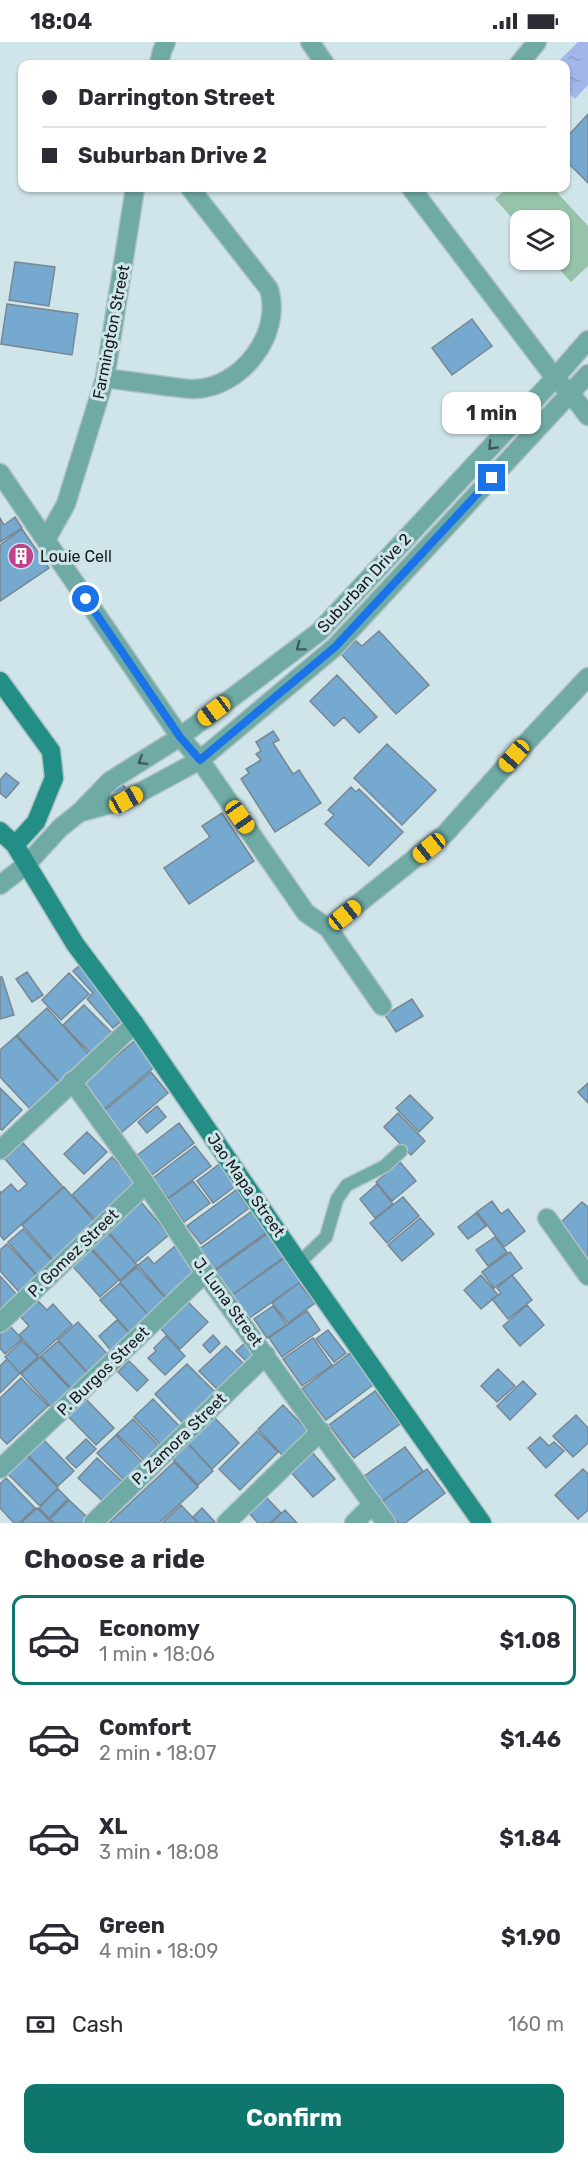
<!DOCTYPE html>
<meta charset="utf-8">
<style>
body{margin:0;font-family:Rubik,sans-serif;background:#f2f2f3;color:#2b2b33;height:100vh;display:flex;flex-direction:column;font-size:22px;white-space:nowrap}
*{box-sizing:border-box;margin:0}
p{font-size:20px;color:#7c7c81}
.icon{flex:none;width:33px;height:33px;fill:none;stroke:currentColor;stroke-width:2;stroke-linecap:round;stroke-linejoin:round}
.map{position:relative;height:1481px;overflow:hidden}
.details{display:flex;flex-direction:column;background:#fff;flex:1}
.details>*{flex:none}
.hud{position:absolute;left:18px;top:18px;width:552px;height:132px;border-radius:12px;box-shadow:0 2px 4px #0004;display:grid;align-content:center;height:132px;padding:0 24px;background:#fff}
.controls{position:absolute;left:510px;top:168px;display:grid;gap:12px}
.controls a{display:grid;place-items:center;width:60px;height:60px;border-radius:12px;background:#fff;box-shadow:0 2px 4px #0004;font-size:30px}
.end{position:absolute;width:27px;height:27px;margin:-14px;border:8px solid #1a73e8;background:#fff;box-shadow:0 0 0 3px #fff}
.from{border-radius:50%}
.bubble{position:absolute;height:42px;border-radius:12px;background:#fff;box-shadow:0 2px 4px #0004;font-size:20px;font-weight:700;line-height:42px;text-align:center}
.car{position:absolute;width:18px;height:36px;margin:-18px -9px;border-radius:8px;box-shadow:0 0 4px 2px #0007;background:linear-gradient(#f5c518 24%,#345 0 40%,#f5c518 0 76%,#345 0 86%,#f5c518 0)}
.hud b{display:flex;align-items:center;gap:21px;height:57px;font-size:22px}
.hud b+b{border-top:2px solid #e1e1e2}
.hud i{width:15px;height:15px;background:#2b2b33}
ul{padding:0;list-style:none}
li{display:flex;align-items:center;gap:18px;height:90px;margin:0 12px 9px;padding:0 12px;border:3px solid transparent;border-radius:12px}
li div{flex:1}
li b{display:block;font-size:22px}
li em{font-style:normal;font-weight:700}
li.on{border-color:#0f766e}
li>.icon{width:54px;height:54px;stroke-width:1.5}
h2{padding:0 24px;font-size:27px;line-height:72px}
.pay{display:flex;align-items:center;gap:15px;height:66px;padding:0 24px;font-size:22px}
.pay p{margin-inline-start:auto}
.action{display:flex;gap:12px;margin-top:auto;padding:12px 24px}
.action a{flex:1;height:69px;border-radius:12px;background:#0f766e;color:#fff;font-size:24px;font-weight:700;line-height:69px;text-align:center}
.status{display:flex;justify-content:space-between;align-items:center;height:42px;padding:0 30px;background:#fff;direction:ltr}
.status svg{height:16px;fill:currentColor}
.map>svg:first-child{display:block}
</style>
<div class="status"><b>18:04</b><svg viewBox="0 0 49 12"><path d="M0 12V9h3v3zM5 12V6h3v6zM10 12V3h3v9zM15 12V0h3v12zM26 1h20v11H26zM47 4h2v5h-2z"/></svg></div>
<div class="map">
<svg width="588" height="1481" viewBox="0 0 588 1481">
<defs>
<pattern id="water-ripples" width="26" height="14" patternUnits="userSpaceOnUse" patternTransform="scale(1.5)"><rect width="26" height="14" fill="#a2b6ea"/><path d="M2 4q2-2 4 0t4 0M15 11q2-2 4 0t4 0" fill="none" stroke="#8b9cc8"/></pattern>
</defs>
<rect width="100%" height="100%" fill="#d0e5ea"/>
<path fill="#96c3aa" d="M507,146H553L588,184V224L571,240L551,218H560V178H520V185L495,157Z"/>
<path fill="url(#water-ripples)" d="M578,0H588V43L575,57L566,48V22H556Z"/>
<path fill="#75a9cf" stroke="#798792" stroke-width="1.5" d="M588,72V141L566,119V96Z
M15,220L55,225L49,264L9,258Z
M7,262L78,272L72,313L1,302Z
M472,277L492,304L452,333L432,306Z
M15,475L22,486L0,500V476L4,483Z
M22,487L49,526L0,559V503Z
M379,589L429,643L396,672L341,612L356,599L362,604Z
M337,633L377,675L359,691L344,675L334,684L310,659Z
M273,689L279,698L273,701L293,732L299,728L321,761L275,790L241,737L249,731L246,727L261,718L256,712L261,709L256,700Z
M387,702L436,748L402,783L354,736Z
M6,731L19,741L6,756L0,751V738Z
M120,739L128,749L119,758L110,748Z
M351,745L356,750L359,747L403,790L369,824L325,782L334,773L328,768Z
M222,771L254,819L189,862L164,826L210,795L202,784Z
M80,923L127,974L113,986L87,957L93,951L73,929Z
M27,930L43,953L32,960L16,937Z
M69,931L89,952L61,978L42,958Z
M0,935H2L14,973L0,977Z
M412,957L423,974L396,990L385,973Z
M84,963L113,992L92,1013L63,983Z
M47,966L91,1015L61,1042L17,993Z
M16,994L61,1043L32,1069L0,1035V1008Z
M137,997L158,1022L103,1068L81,1043Z
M151,1030L168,1051L121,1091L103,1070Z
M588,1041V1061L578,1050Z
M0,1046L22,1068L2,1088L0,1087Z
M410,1053L433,1076L419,1090L396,1066Z
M157,1064L166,1075L147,1091L138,1080Z
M398,1071L425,1099L411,1113L384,1085Z
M179,1081L194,1101L152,1133L136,1114Z
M87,1090L107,1110L84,1132L64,1112Z
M23,1101L63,1145L4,1198L0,1193V1149L1,1151L11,1142L18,1150L27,1142L5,1117Z
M195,1104L211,1124L168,1156L153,1136Z
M112,1115L135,1139L95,1177L72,1153Z
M222,1120L238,1142L213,1161L197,1139Z
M400,1120L416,1139L392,1159L376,1140Z
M193,1139L210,1161L184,1180L168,1157Z
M377,1142L393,1162L375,1176L360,1157Z
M64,1145L97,1182L55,1220L22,1183Z
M236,1148L249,1166L201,1202L187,1184Z
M403,1155L419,1174L387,1201L370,1181Z
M492,1159L501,1172L508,1167L525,1189L504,1205L477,1170Z
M141,1160L169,1193L135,1221L107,1188Z
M582,1160L588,1165V1217L557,1184Z
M252,1169L267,1190L213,1229L198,1208Z
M476,1171L486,1184L468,1197L458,1185Z
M420,1176L434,1192L402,1219L388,1203Z
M23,1187L54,1221L39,1235L8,1200Z
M106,1189L137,1223L120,1238L89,1203Z
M267,1192L284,1215L232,1253L215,1229Z
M495,1195L507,1210L488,1224L476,1208Z
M7,1202L38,1235L20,1251L0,1229V1208Z
M175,1204L200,1232L169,1259L138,1223L148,1215L154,1222Z
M89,1205L119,1238L100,1255L70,1221Z
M510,1210L522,1226L494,1246L482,1230Z
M286,1215L303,1238L248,1277L231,1254Z
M137,1225L168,1259L150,1275L120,1240Z
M481,1233L498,1253L481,1267L464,1248Z
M512,1233L532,1258L508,1277L492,1257L501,1251L497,1246Z
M0,1234L17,1253L0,1268Z
M120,1241L150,1275L131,1292L100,1258Z
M299,1241L315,1261L288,1281L272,1261Z
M37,1258L47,1268L53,1262L72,1283L38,1314L19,1293L29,1284L20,1274Z
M187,1259L208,1280L180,1307L159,1285Z
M527,1263L544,1283L520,1304L503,1284Z
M273,1264L287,1283L267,1296L254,1277Z
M307,1269L320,1288L282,1315L269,1296Z
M117,1278L131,1293L112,1310L99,1294Z
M6,1280L22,1297L5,1312L0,1306V1286Z
M78,1280L109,1314L89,1332L58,1298Z
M328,1288L346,1311L334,1320L316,1297Z
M213,1293L220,1301L210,1311L203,1303Z
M166,1294L185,1314L165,1333L148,1316L156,1309L154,1306Z
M313,1296L332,1323L302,1344L283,1317Z
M22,1299L38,1315L20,1331L5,1315Z
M58,1299L88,1332L72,1347L41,1314Z
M245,1301L257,1314L249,1322L236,1309Z
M226,1304L243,1321L217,1347L199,1329Z
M350,1311L374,1342L326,1378L302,1347Z
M40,1315L71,1348L51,1365L21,1332Z
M7,1317L20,1331L0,1351V1324Z
M129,1319L148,1338L137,1349L118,1330Z
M187,1322L217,1352L185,1383L155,1352Z
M498,1327L515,1344L497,1360L481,1344Z
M21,1336L48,1364L7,1402L0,1395V1356Z
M523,1339L536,1352L510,1378L497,1364Z
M375,1349L400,1382L354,1416L329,1383Z
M84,1355L114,1386L96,1403L66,1372Z
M153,1357L183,1388L164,1406L134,1375Z
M283,1363L309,1390L283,1414L258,1387Z
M212,1373L239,1401L212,1427L185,1398Z
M576,1373L588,1386V1401L573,1415L553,1394Z
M133,1377L163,1408L148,1422L117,1392Z
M257,1389L278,1410L240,1448L219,1427Z
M116,1393L146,1424L128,1442L97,1411Z
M540,1395L549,1404L554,1400L564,1409L546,1426L528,1406Z
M42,1396L74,1429L58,1444L26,1411Z
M86,1397L96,1407L76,1426L66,1416Z
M188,1402L213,1429L198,1443L172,1416Z
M405,1405L423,1429L382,1459L363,1435Z
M311,1409L335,1437L313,1455L289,1428Z
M25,1412L58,1446L40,1464L6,1430Z
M97,1416L126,1443L107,1463L78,1436Z
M174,1420L198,1445L159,1481H109Z
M427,1427L445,1451L405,1481H398L382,1460Z
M583,1427L588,1432V1468L578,1477L555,1453Z
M6,1436L35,1466L19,1481H14L0,1466V1442Z
M58,1447L68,1457L49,1476L39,1466Z
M265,1454L281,1471L270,1481H258L248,1470Z
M69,1458L90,1478L86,1481H54L50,1477Z
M181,1463L198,1481H162Z
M37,1466L52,1481H21Z
M202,1466L215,1480L214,1481H199L193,1475Z
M285,1468L297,1481H271Z"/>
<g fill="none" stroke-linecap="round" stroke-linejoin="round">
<g stroke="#aec1c5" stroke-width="15">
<path id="lane" d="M299,1221L326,1195L337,1157L347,1143L385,1124L401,1109"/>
</g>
<g stroke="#aec1c5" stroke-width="21">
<path id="street" d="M310,0L325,22
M159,22L162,9L166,0
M519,22L537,0
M411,146L555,336L571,352L588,374
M105,336C125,339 145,341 165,344C174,345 184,347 193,347C240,347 283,293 269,247L190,146
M0,431L180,695L200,718L306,871L328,886L445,792L528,699L588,635
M46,498L66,462L105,336L135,146
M81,770L126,758L200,718L335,605L588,332
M0,843L26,823L60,786L80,770L110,739L180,695L319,590L555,336L588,298
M328,886L382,964
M72,1039L146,1142L205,1231L386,1481
M0,1108L135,982
M547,1176L588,1234
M0,1281L146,1142
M0,1427L205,1231
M93,1481L266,1313
M226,1481L321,1389
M354,1481L373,1462"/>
</g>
<g stroke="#aec1c5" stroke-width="21">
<path id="secondary" d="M0,639L51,709L54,736L36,780L15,803
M0,789L15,803L75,902L135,982L299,1221L482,1481"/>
</g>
<use href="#lane" stroke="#6faaa4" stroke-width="12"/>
<use href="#street" stroke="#6faaa4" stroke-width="18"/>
<use href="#secondary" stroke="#228e86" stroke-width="18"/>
</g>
<defs><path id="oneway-chevron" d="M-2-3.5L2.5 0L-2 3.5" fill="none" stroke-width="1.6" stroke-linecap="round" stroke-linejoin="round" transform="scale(1.5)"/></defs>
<g stroke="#3c5b5a">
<use href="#oneway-chevron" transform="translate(492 404) rotate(133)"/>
<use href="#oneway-chevron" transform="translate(300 605) rotate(143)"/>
<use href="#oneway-chevron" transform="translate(142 719) rotate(148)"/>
</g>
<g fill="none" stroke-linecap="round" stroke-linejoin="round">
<path stroke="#1a73e8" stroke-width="8" d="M86,557L180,695L200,718L335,605L492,436"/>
</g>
<defs>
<g id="building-disc" transform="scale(1.35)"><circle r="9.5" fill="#c2418c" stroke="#d0e5ea"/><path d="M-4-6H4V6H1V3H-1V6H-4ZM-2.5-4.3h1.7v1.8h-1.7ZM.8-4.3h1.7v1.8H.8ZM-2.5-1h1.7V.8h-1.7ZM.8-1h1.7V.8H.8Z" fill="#fff"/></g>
</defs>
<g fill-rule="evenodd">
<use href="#building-disc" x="21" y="514"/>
</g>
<g text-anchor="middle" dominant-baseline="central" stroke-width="6" stroke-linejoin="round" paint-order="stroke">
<g font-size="16" fill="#131b1d" stroke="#d0e5ea">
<text transform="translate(111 290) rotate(-79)">Farmington Street</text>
<text transform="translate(364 541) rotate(-47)">Suburban Drive 2</text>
<text transform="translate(246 1143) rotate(55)">Jao Mapa Street</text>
<text transform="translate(73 1211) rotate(-44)">P. Gomez Street</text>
<text transform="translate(228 1260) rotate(54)">J. Luna Street</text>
<text transform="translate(103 1329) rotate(-44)">P. Burgos Street</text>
<text transform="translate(179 1397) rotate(-44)">P. Zamora Street</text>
</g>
<g font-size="16" fill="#131b1d" stroke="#d0e5ea" text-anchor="start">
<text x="40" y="514">Louie Cell</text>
</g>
</g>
</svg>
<div class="controls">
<a><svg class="icon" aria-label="layers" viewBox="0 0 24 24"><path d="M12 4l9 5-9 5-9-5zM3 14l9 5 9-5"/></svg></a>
</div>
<i class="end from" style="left:86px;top:557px"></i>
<i class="end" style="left:492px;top:436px"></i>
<div class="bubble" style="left:442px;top:350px;width:99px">1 min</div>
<i class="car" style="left:214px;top:669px;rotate:233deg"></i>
<i class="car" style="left:514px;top:714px;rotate:221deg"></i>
<i class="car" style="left:126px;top:758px;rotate:61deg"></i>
<i class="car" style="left:240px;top:775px;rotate:145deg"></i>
<i class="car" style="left:429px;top:806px;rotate:231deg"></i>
<i class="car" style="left:345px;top:873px;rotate:51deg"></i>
<div class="hud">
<b><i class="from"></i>Darrington Street</b>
<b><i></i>Suburban Drive 2</b>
</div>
</div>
<section class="details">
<h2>Choose a ride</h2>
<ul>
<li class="on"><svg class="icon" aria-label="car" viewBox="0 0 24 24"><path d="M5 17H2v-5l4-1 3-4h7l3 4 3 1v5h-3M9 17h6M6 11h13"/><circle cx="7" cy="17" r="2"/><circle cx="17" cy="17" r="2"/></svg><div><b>Economy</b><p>1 min · 18:06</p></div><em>$1.08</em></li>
<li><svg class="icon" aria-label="car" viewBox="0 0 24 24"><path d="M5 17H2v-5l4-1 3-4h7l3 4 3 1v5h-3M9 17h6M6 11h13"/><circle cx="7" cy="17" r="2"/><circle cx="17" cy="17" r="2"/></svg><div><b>Comfort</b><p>2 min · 18:07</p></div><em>$1.46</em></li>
<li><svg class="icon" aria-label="car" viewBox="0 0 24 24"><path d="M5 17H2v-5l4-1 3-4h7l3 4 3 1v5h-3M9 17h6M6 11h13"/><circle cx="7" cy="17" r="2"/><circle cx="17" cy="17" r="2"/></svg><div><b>XL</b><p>3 min · 18:08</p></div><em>$1.84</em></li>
<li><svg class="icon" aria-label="car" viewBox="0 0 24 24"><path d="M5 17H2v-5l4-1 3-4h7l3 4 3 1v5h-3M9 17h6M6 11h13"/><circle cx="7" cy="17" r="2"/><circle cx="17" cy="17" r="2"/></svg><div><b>Green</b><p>4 min · 18:09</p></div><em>$1.90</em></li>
</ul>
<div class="pay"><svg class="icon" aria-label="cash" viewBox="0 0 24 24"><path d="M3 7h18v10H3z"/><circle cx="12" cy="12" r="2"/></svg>Cash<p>160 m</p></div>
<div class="action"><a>Confirm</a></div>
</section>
